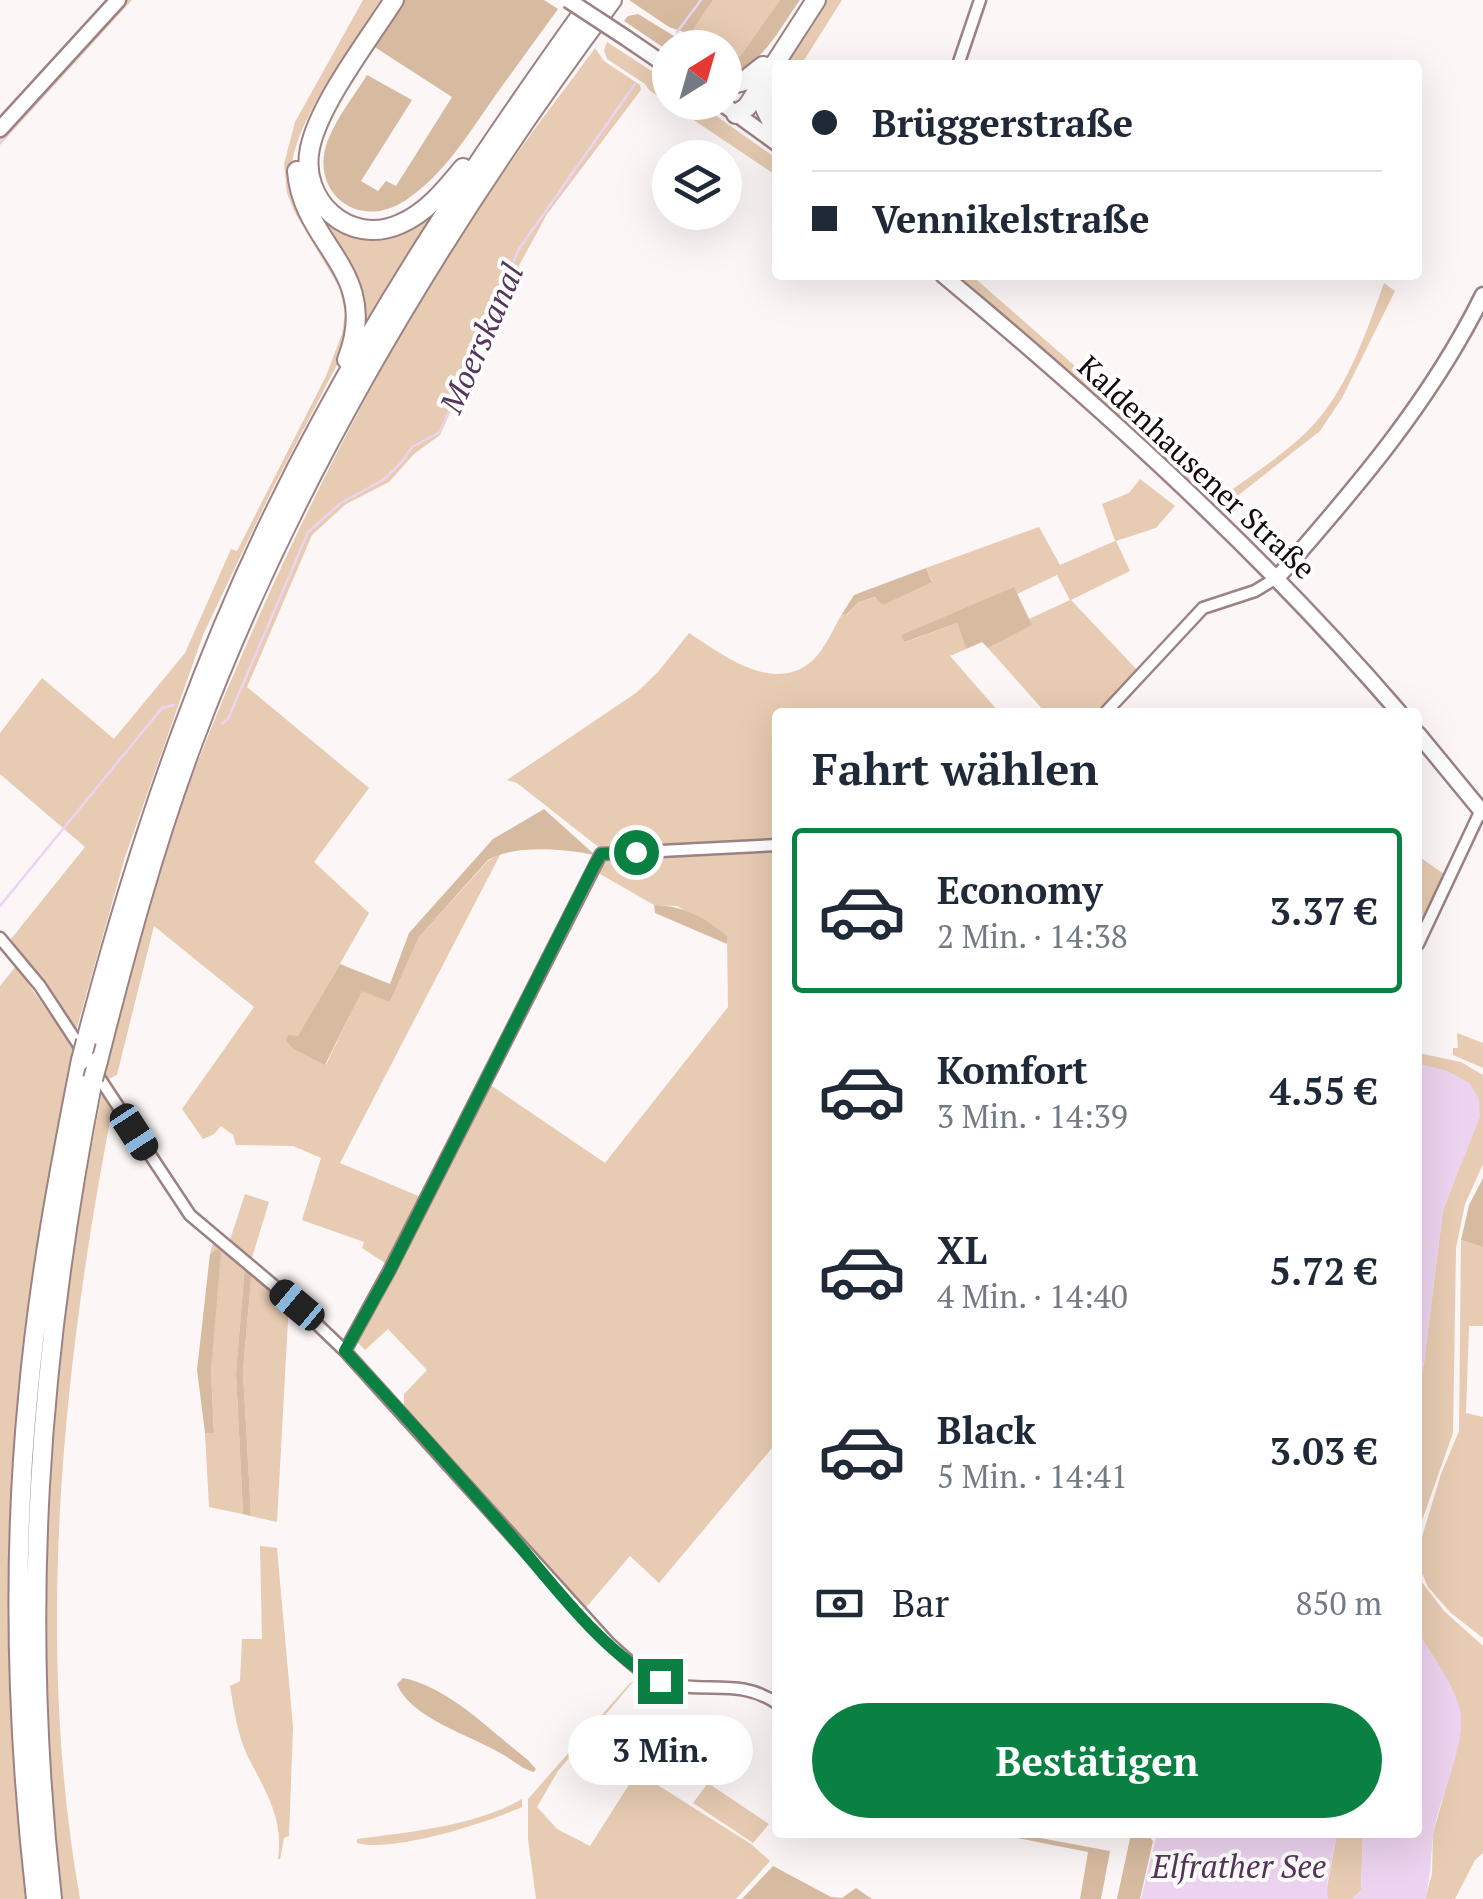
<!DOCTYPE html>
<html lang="de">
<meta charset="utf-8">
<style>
body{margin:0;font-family:"PT Serif",serif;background:#f6f6f7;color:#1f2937;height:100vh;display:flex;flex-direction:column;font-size:38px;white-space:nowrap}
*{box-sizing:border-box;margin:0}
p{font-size:32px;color:#747a83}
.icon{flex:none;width:55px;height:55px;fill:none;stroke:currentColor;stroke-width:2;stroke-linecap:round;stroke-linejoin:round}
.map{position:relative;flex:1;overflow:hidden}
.details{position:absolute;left:772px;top:708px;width:650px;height:1130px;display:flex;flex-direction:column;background:#fff;border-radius:10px;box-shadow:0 10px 40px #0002}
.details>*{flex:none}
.hud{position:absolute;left:772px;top:60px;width:650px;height:220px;border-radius:10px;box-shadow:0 10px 40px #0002;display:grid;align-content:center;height:220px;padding:0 40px;background:#fff}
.needle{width:65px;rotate:37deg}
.controls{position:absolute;left:652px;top:30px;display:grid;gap:20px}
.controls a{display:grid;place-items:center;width:90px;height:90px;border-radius:50%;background:#fff;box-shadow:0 10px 40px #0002;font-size:50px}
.end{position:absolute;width:45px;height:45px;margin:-22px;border:12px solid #0b8043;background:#fff;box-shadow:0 0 0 5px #fff}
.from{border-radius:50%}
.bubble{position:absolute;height:70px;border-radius:35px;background:#fff;box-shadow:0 10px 40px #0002;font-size:32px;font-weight:600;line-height:70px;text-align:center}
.car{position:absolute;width:30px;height:60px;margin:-30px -15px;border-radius:12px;box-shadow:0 0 8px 2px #0007;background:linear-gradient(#222 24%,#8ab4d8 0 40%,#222 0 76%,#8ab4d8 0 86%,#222 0)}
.hud b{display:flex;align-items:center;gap:35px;height:95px;font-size:38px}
.hud b+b{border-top:2px solid #e0e1e3}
.hud i{width:25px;height:25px;background:#1f2937}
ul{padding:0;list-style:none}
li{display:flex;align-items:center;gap:30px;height:165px;margin:0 20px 15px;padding:0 20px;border:5px solid transparent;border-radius:10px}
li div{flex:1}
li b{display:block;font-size:38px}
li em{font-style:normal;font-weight:600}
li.current{border-color:#0b8043}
li>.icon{width:90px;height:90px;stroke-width:1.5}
h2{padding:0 40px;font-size:45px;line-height:120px}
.pay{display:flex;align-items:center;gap:25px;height:110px;padding:0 40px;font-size:38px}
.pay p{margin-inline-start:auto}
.button{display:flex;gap:20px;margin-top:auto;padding:20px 40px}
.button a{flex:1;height:115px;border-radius:60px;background:#0b8043;color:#fff;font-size:40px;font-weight:600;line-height:115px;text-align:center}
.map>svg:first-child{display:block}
</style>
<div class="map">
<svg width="1483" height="1899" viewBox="0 0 1483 1899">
<rect width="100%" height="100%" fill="#fcf6f6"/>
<path fill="#e7cbb2" d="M125,0H132L0,145V137Z
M363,0H381C353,46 291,123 291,176L340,275L351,320L341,357L272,490L203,635L125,857L76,1031L11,939L85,847L0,774V733L42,678L114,739L185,653L231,549L237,551L326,376L342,334L345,313L339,287L294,211L287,193L284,164L295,122Z
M713,0H780L740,56L725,60V48L692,47L684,42Z
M823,0H842L801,65H779Z
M607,42L670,83V102L698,103L777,159V176L649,90L645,84L607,59L604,50Z
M595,48L604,61L640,85L641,90L547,214L502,297L440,435L414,454L389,482L346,504L312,535L247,687L369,788L314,862L369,913L298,1037L326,1065L362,990L390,1002L419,937L488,861L501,853L340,1163L423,1198L388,1265L362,1248L364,1242L302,1220L321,1158L293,1146L236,1145L233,1135L221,1126L214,1134L203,1139L182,1109L254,1007L154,926L117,1075L104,1081C117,1024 130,967 146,912C176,809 217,711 260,614C327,464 404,318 497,182C528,136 563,92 595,48Z
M307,184L364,232L449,191L358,340L360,321L310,208Z
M955,275H971L978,281L1223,496C1253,474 1290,451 1315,423C1349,385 1367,330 1384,283L1395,291L1342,398L1320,431L1222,508Z
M1140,479L1175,506L1156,528L1116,541L1130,571L1071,600L1140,673L1102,712H1045L988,648L1031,625L1029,619L1070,600L1057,575L1017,594L1013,588L901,635L906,642L957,623L966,649L950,656L999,712H778L777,784L773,785L777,797V842L601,849L517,783L507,780L636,693L658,672L689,633C722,654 773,695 812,661C825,649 833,629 842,614L847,615L859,602L932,581L926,568L1039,527L1060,565L1115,541L1102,504L1129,493Z
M777,848V1442L659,1583L630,1556L583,1611L404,1408V1394L427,1370L388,1329L365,1350L357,1342L489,1084L605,1163L728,1007L727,936L677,906L654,905L595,871L603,860L618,856Z
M1418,856L1444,874L1418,930Z
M16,966L73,1048L49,1187L12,1602L17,1811L27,1899H0V986Z
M1457,1033L1483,1043V1068L1453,1055V1048H1458Z
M1418,1053L1461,1062L1483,1075V1164L1465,1204L1456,1248L1453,1433L1418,1532V1391L1424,1363L1443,1210L1471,1138L1447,1071L1418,1064Z
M103,1088L113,1106C63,1361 34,1641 80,1899H61C28,1627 48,1356 103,1088Z
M245,1194L269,1202L251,1261L229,1243Z
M1461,1240L1483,1247V1326H1469L1466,1413L1483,1417V1638L1451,1613L1428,1587L1421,1571L1418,1550L1441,1474L1459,1431Z
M213,1243H218L245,1264L236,1373L243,1514L209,1507L205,1433L214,1432L211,1370L217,1249L210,1254Z
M252,1269L289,1302L277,1522L251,1516L243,1371Z
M260,1546L277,1548L293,1727L289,1836L284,1838L280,1859H278C284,1817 265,1791 247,1755C237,1733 234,1709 230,1686L240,1681L242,1639H262Z
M1418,1577L1444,1611L1483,1646V1853L1475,1860L1455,1899H1425L1432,1874L1433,1834L1458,1744L1437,1662L1418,1633Z
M643,1676L633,1682L558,1771L537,1807L557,1829L590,1846L637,1772L751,1844L770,1861L736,1899H536L528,1839V1799L630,1683Z
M708,1783L769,1824L753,1843L693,1803Z
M522,1799V1807C487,1823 393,1853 357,1843V1839C411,1832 475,1826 522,1799Z
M1337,1833H1363L1361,1890L1352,1899H1328L1326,1893Z"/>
<path fill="#d7bba1" d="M402,0H544L558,9C537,38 516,67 495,96C469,133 444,175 406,200C357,233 308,190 328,140C337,117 354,96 367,75L412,100L361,181L378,191L386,181L396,186L452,97L373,46Z
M629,0H713L690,34L669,27Z
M780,0H800C779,29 762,67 725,76V60L740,56Z
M638,14L692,47L670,48V52L624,21L628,16Z
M926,568L932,582L883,605L875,597L859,602L846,615L842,614L854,595Z
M1014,587L1032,625L988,648L982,642L966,649L957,623L905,642L901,635Z
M544,809L595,855C564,849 516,844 488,860L419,937L390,1002L362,991L325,1065L292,1048L286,1040L288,1035L298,1036L340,964L390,984L409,933L493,839Z
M654,905C684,906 704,917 727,936V944L655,913Z
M1483,1178V1247L1461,1240L1469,1205Z
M217,1249L221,1252L211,1370L214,1433H205L197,1370L210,1254Z
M245,1264L252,1269L243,1371L251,1516L243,1514L236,1373Z
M403,1678C451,1688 490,1731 528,1760L536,1769L534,1772C521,1769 512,1759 500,1753C472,1736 410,1718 397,1684Z
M992,1833H1014L1110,1851L1101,1899H1080L1088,1852Z
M1146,1833L1153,1841L1140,1899H1117L1131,1834Z
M773,1866L831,1897L842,1898L856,1888L872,1899H742Z"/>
<path fill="#ecd3ef" d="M1418,1064L1447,1071L1470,1083L1479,1099L1480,1117L1443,1210L1424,1363L1418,1391Z
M1418,1633C1431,1653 1460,1693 1461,1716C1463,1754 1441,1792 1434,1830C1430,1854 1432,1875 1425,1899H1352L1361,1890L1363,1833L1418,1832Z
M1157,1833H1337L1327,1884L1328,1899H1141Z"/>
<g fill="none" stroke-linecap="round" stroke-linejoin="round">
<path stroke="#ecd3ef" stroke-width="2.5" d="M677,32L701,0
M0,142L66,69
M222,724L228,719L308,532L341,503L383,480L401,463L412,447L440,432L519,249L635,84
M0,906L162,708L174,705"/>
<g stroke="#9d8284" stroke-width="15">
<path id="minor" d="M958,65L980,0
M1106,712L1203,608L1255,591L1278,577
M0,938L40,986L82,1050
M1418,944L1482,808
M96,1073L190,1215L297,1305L345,1351L609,1643C626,1658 640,1674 661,1681C703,1696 738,1676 778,1704
M345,1351L389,1271L601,854L778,845"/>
</g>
<g stroke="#9d8284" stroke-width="19">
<path id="secondary" d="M626,38L670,68
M720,102L778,144
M0,129L118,0
M943,275C1105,410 1261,552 1399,712
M1278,577C1355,489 1431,401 1483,295
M1418,734L1483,813"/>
</g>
<g stroke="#9d8284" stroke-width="22">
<path id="motorway" d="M394,0C369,39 319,104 310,148C299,200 349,247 400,224C426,213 445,190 463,168
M765,79V108L778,135
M725,86L744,81L763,66
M736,114L747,107L816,0
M297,171C303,247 382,270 347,360
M86,1041C142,826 215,616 322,420C401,274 495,135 592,0
M98,1061C125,954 154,846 193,742C292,477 443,227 612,0
M36,1899C17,1733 12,1564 28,1398C38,1284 59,1171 81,1060
M52,1899C20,1615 38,1359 93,1079"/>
</g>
<use href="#minor" stroke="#fff" stroke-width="10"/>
<use href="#secondary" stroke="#fff" stroke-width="14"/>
<use href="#motorway" stroke="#fff" stroke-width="18"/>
<g stroke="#9d8284" stroke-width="19" stroke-linecap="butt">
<path id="secondary-bridge" d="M568,0L626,38"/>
</g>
<g stroke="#9d8284" stroke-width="22" stroke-linecap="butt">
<path id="motorway-bridge" d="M81,1060L86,1041
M93,1079L98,1061"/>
</g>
<use href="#secondary-bridge" stroke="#fff" stroke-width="14"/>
<use href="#motorway-bridge" stroke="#fff" stroke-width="18"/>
</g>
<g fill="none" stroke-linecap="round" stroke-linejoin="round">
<path stroke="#0b8043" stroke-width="12" d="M636,852L601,854L594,866L389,1272L345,1351C400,1410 453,1469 506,1530C546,1575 605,1657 660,1681"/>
</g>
<g text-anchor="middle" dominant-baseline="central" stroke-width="8" stroke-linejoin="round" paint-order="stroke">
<g font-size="30" fill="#140a0b" stroke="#fff">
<text transform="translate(1197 467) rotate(43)">Kaldenhausener Straße</text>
</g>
<g font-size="32" font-style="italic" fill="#57355c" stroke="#fff">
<text transform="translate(481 338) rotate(-66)">Moerskanal</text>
<text x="1239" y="1866">Elfrather See</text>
</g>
</g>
</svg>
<div class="controls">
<a><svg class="needle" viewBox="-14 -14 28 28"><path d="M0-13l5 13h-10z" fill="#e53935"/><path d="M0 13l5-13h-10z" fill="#747a83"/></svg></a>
<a><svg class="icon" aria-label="layers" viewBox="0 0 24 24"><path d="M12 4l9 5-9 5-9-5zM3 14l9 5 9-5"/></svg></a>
</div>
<i class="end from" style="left:636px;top:852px"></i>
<i class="end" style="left:660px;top:1681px"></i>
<div class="bubble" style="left:568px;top:1715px;width:185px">3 Min.</div>
<i class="car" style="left:134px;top:1132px;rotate:147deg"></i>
<i class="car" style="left:297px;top:1305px;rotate:310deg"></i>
<div class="hud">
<b><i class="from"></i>Brüggerstraße</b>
<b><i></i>Vennikelstraße</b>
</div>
<section class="details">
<h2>Fahrt wählen</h2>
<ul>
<li class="current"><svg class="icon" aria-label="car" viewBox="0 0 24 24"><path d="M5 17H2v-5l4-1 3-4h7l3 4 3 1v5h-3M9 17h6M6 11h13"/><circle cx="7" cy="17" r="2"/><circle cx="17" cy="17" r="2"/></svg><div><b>Economy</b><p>2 Min. · 14:38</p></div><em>3.37 €</em></li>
<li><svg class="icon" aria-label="car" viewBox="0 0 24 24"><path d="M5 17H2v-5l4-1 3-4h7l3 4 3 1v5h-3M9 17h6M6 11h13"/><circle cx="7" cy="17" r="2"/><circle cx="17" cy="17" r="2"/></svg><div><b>Komfort</b><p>3 Min. · 14:39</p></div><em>4.55 €</em></li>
<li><svg class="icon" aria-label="car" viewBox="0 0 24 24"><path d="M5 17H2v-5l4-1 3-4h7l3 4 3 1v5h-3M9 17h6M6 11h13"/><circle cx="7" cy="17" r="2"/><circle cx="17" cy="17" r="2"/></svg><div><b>XL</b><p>4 Min. · 14:40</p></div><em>5.72 €</em></li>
<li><svg class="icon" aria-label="car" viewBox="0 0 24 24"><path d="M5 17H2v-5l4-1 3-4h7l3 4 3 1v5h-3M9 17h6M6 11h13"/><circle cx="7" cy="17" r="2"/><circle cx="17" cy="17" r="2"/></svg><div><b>Black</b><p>5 Min. · 14:41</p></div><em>3.03 €</em></li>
</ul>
<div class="pay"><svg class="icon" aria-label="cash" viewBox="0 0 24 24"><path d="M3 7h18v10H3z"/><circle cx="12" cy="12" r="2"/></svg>Bar<p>850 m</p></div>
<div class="button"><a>Bestätigen</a></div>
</section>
</div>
